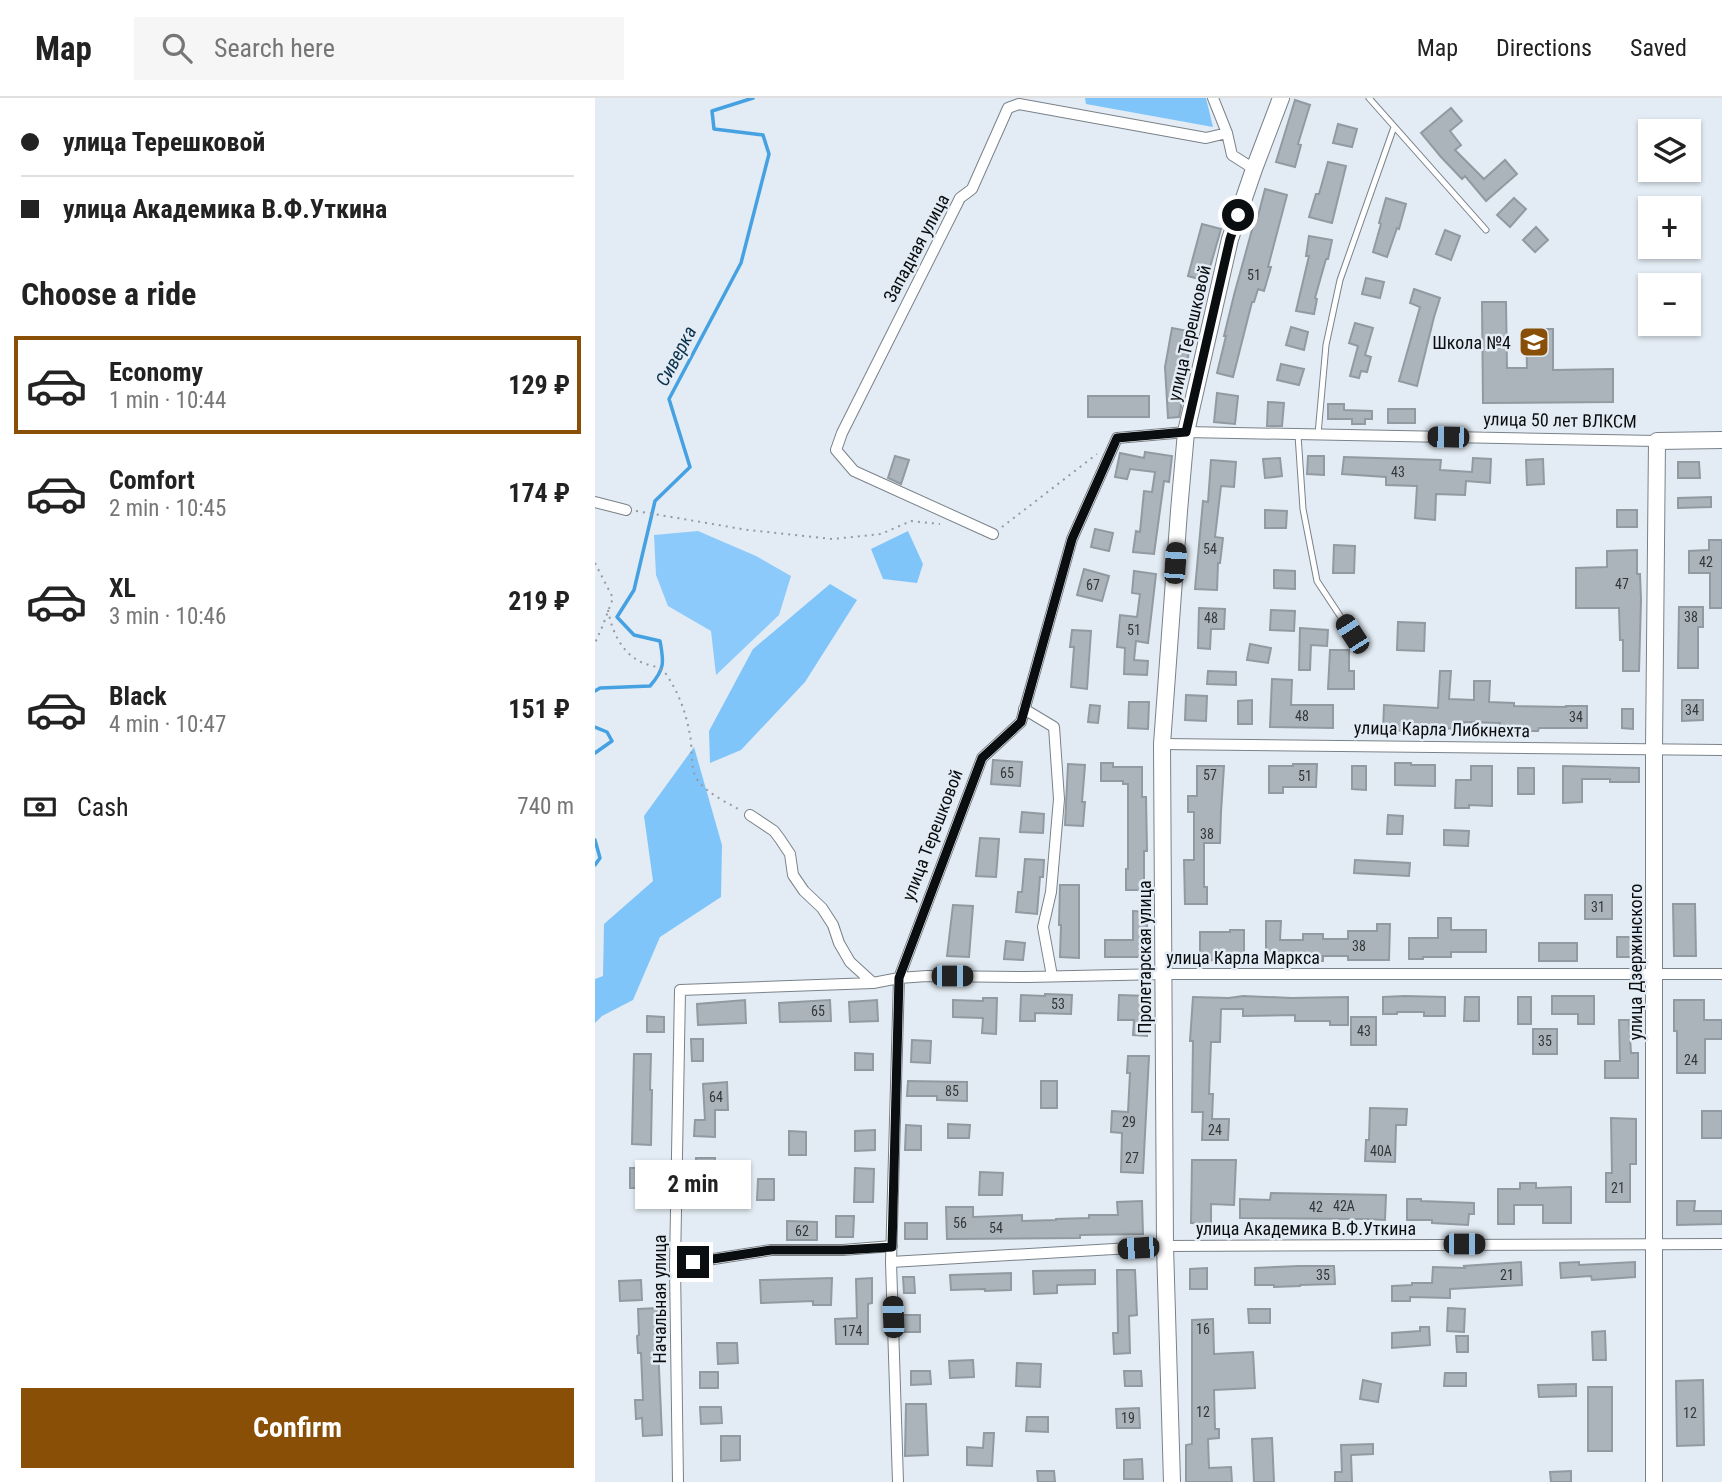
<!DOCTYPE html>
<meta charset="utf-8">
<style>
body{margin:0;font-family:"Roboto Condensed",sans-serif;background:#f6f6f6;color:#222;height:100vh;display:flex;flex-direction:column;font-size:26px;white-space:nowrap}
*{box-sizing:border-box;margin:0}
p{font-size:23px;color:#767676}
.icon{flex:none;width:38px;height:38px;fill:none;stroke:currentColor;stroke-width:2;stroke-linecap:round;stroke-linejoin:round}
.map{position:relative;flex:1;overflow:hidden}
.side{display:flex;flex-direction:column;background:#fff;width:595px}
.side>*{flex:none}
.banner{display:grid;align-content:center;height:154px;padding:0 21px;background:#fff}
.buttons{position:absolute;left:1043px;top:21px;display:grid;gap:14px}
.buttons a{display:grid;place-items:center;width:63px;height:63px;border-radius:0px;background:#fff;box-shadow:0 2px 5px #0004;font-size:35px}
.end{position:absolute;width:32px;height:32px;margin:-16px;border:9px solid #0b0e10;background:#fff;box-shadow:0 0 0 4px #fff}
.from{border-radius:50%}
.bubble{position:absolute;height:49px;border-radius:0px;background:#fff;box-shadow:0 2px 5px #0004;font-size:23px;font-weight:700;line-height:49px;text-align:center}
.car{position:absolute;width:21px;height:42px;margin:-21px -10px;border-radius:9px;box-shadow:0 0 5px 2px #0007;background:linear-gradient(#222 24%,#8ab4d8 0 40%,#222 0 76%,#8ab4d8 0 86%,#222 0)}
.banner b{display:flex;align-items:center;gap:24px;height:66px;font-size:26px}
.banner b+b{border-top:2px solid #e0e0e0}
.banner i{width:18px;height:18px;background:#222}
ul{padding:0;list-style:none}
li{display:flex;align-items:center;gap:21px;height:98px;margin:0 14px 10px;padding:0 7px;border:4px solid transparent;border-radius:0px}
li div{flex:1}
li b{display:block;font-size:26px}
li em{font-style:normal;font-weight:700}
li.selected{border-color:#894f07}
li>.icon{width:63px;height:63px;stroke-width:1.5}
h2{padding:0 21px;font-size:32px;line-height:84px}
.pay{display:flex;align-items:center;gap:18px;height:77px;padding:0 21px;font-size:26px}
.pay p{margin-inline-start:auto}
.button{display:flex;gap:14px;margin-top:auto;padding:14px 21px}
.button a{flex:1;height:80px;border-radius:0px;background:#894f07;color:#fff;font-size:28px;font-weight:700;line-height:80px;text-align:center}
header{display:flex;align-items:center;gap:42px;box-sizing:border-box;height:98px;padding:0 35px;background:#fff;border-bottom:2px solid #e0e0e0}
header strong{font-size:33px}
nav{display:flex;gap:38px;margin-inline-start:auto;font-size:24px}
.search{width:490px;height:63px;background:#f6f6f6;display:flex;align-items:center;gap:18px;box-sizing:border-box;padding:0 24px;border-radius:0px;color:#767676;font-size:26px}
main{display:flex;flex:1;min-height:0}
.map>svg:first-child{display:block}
</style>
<header>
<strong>Map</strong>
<div class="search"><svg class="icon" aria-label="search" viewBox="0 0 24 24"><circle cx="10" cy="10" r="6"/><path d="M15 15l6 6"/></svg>Search here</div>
<nav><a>Map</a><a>Directions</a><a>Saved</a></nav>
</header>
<main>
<section class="side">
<div class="banner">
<b><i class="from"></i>улица Терешковой</b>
<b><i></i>улица Академика В.Ф.Уткина</b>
</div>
<h2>Choose a ride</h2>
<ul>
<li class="selected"><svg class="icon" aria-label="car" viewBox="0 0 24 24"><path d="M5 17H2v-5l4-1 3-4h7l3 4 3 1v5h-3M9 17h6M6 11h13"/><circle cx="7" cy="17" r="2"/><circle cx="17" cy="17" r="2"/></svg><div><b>Economy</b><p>1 min · 10:44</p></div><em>129 ₽</em></li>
<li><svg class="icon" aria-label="car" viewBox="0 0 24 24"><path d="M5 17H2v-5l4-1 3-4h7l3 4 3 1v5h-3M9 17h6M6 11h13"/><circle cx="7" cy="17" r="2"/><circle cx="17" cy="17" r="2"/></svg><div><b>Comfort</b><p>2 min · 10:45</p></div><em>174 ₽</em></li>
<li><svg class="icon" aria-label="car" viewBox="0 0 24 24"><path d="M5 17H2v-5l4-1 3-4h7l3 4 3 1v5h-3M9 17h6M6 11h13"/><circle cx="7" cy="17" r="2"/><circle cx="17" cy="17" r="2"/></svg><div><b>XL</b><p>3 min · 10:46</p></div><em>219 ₽</em></li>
<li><svg class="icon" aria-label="car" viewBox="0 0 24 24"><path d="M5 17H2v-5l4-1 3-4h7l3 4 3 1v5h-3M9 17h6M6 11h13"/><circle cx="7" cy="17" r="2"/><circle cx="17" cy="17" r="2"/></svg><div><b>Black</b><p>4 min · 10:47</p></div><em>151 ₽</em></li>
</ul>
<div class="pay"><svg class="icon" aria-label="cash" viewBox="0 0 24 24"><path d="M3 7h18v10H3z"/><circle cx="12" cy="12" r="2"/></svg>Cash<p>740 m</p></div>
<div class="button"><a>Confirm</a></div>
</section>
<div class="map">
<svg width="1127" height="1384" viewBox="0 0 1127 1384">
<rect width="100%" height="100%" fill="#e3ecf4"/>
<path fill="#8bcafb" d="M103,433L161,458L196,478L184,517L121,577L116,533L73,508L61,477L59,437Z"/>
<path fill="#80c5fa" d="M490,0H611L618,29L491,6Z
M313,433L328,466L322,485L288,481L276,451Z
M235,486L262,502L210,584L146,652L115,665L114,633L158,551Z
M99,649L127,747L126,799L65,839L38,902L7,918L0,925V881L8,878L9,826L58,783L49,718Z"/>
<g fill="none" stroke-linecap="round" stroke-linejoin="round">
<path stroke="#45a1e2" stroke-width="3.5" d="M0,593L5,590L55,588C70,571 69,564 65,543L39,537L22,519L39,492L60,403L95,369L74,301L146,165L174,56L168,37L119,31L117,13L158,0
M0,629L12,634L17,643L0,655
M0,742L5,760L0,767"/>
</g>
<path fill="#abb4bb" stroke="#919aa0" stroke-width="2" d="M700,2L715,7L703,46L706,47L700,69L681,64Z
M856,10L867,23L855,33L866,47L860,52L889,81L910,62L922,76L891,103L870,78L867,81L846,59L826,35Z
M743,26L762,31L757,49L738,45Z
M733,64L751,68L737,125L714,119L721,96H724Z
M670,91L692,97L673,169H676L669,193L663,191L659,204H657L638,279L622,275L631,238H629L639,197L660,121L662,122Z
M791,100L811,106L804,131L802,130L792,159L778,154L786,126L784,125Z
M919,100L931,111L915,129L902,117Z
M607,126L626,131L611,183L593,178Z
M941,129L953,142L940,154L928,142Z
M850,132L865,138L856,162L841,156Z
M714,138L737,142L733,161H731L720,200L722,201L719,216L701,213L714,158H711Z
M771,180L789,184L785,200L767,196Z
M819,191L845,200L839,219L822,288L804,283L825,209L815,205Z
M887,204H911L912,270H932L931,231H958V272L1018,271V304L888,305Z
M760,225L778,230L770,257L776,259L772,274L766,273L764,280L755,278L763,248L754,245Z
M696,229L713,234L709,252L691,247Z
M577,230L598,234L588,284H584L586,309L584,319L573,320L570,269Z
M686,266L709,271L704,287L682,282Z
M622,295L643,298L640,326L619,324Z
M493,298H554V319H493Z
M673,304L689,305L687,328H672Z
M733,306H749V312L777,313V321H770V326H757V321H733Z
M793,311H820V325H793Z
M550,354L577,358L574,384L569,383L559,456L538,454L541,433L545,434L549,393L557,394L560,374L535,371L532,381L520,379L525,355L549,360Z
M300,358L314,362L306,386L293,380Z
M713,358H729V377L712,376Z
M749,359L846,362L845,372L877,374L878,360L896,361L895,385L871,383L870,397L841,396L840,422L820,420L822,388L791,387V379L747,376Z
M685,360L687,378L670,380L668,361Z
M948,361L949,386L932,387L931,362Z
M616,362L641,364L639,389L626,388L620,439L628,440L625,465H623L622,492L600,491L608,403L613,404Z
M1083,364H1104L1105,380H1083Z
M1116,399V409L1083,410V400Z
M670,412L692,413L691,430H670Z
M1022,412H1042V429H1022Z
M500,431L518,435L514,453L496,449Z
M1114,442H1127V510H1115V475H1094V453L1114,452Z
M739,447L760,448L759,475H738Z
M1042,452V476H1045L1046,502L1044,573H1028V542H1025L1024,510H981V470L1012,469V453Z
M489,471L514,478L507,503L482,497Z
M679,472L700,473V491L679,490Z
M539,473L561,476L553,545L541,543L539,562L553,563L552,577L529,576L530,550L522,549L525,517L542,519L545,496L537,495Z
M1084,509H1108V529H1103V570H1083Z
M604,510L630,511L629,531H616L615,551L603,550Z
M676,512L700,513L699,533L675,532Z
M803,524L830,525L829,553L802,552Z
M705,530L733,532L732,548L716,547L715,572H704Z
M477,532L496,533L492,591L476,589L479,549H475Z
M655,546L676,550L673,565L652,562Z
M735,552H754V573H759V591H733Z
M613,573L641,574V587L612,586Z
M845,573H856L854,601L879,602V583H895L894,604L919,605V608L971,609V608H992V630H944L943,633H904L905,625L869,624V631L839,630V634L788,632L789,607L843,610Z
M677,581L697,582L696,607H738V630L675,629Z
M591,597L612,598L611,623L590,622Z
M657,602V626H643V603Z
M1087,602H1108V622L1087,623Z
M534,604H554L553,631L533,630Z
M495,607L505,608L503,625L493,624Z
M1027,611H1038V631L1027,630Z
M398,662L427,664L425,688L396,686Z
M506,665H518V669H547V699H551L552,753H549V792H531V771H533V686H528V683H506Z
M800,665H816V667H840V688L800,687Z
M473,666L490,667L487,704H490L488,728L470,727Z
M698,666H722L721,689H688V695H674V668H698Z
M602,668H629L626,714L625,745H609V789H612V806H590L589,762H599V714H593V698H602Z
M757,668H771V692L757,691Z
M876,668H897V708L874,707V710H860L861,682H876Z
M968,668L1044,670V684H1015V681H987V704L968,705Z
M923,670H939V696H923Z
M427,714L449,716L448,735L425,734Z
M793,717L808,718L807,736H792Z
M849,732L874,733L873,748L849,747Z
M385,740L404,741L401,779L381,778Z
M430,761L449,762L448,779H445L442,816L421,814L423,794H427Z
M760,762L815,765L814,778L759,775Z
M465,787H484V860L465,859L466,827H464Z
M990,797H1017V821H990Z
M1078,806H1100L1101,858H1079Z
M358,807L378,808L374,859L352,858Z
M538,813L552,814V859H510V842H538Z
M843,820H856V832H891V854H856V859H828V861H814V840H843Z
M671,823H686L685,842H708V836H728V841H753V833H782V826H795L794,862H753V858H728V863H708V860H685V862H671Z
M635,832H649V863L605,862V834H635Z
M1022,839H1044V859H1022Z
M411,843L430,845L428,862L409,861Z
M944,845H982V863H944Z
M450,896L477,897L476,916L440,915V923H425L426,897L450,898Z
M524,897L553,898L552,938L538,937L539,922H523Z
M648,898L697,900L753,899V927H735V923H700V917L648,918V911H626L625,944H616L614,996H618L617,1021H634L633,1042H607L608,1014H597L598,943H595L598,899L634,900Z
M810,898L850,899V918H829V914H802V916H788V899Z
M957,898H999V926H983V916H957Z
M870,899H884V923H869Z
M923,899H936V926H923Z
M388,900H402L401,936L387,935L388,920L358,919V902L388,903Z
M150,902L151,925L103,927L102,906Z
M235,902L236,923L185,924L184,905Z
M282,902L283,923L255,924L254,904Z
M1079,902H1109V922H1127V941H1110V975H1082V933H1079Z
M52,918L69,919V934H52Z
M756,919H781V947H756Z
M1024,922H1034L1036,955H1043V980H1010V963H1025Z
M938,931H962V956H938Z
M96,941H108V963H97Z
M317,942L336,943L335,965L316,964Z
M260,955L278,956V972H260Z
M39,956H56L55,992H57L56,1047L37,1046Z
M533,958H554L548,1075L526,1074L527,1035L516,1034L517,1013L533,1014L535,975H532Z
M313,983L372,984V1003L342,1002V998H312Z
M446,983H462V1010H446Z
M132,984L133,1012H120V1039L99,1038L100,1022H110L108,986Z
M775,1010L812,1011L811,1027H801L800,1064L770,1063L771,1042H774Z
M1107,1013H1127V1040H1107Z
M1016,1020L1041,1021V1066H1035V1104H1011V1075H1017Z
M353,1026L375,1027L374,1040H353Z
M311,1027L326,1028V1052H310Z
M280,1032V1052L260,1053V1033Z
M194,1033L211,1034V1057H194Z
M101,1060H120L119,1073H101Z
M597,1062H641L639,1107L616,1106V1126L596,1125Z
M35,1070H56V1090H35Z
M260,1070L279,1071L278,1104H259Z
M385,1074L408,1075L407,1097H384Z
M163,1081H179V1102H162Z
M925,1085H941V1090L976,1089V1125H948V1107H919V1126H903V1091H925Z
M676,1095L791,1097L790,1122L772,1121L645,1120V1101L675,1102Z
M812,1101H826V1103L879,1105V1116H874L873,1127L837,1125V1122H812Z
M547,1103L548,1136L485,1137V1140L352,1141L351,1109H378V1119L427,1117V1123L461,1122V1121L494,1120V1117H523L522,1104Z
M1082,1103H1100L1099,1113H1127V1126L1082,1127Z
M241,1118H259L258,1139H241Z
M192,1123L222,1124V1142H192Z
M310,1125H332V1141H310Z
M926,1164L927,1187L855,1191V1200L815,1199V1203H797V1188L817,1187V1185H837L838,1169L870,1170L869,1168Z
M984,1164V1167L1040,1164V1179L997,1182L996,1178L966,1180L965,1165Z
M704,1168H739L740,1186L705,1187V1188L679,1189V1187H660V1170Z
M612,1170V1191H595V1171Z
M500,1172V1186L462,1187V1195L439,1196L438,1173Z
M522,1172H540L542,1217L534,1218L535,1255L519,1256L518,1235H523Z
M416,1175V1192L390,1193V1191L356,1192L355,1177Z
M308,1179H319L320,1195H309Z
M237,1180L236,1207H218V1203L166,1205L165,1182Z
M277,1180V1205L273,1206V1246H241L240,1221L262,1220L261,1181Z
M46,1182L47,1202L25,1203L24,1183Z
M63,1210L64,1227H62L67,1337L48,1338L47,1320L41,1321L40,1302H48L46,1255H43L42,1238L44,1237L43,1211Z
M853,1210L870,1211L869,1234L852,1233Z
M653,1211H675V1225H654Z
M308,1217H325V1234H309Z
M618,1221L619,1256L658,1254L660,1290L619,1292L620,1331H624V1340L613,1341L614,1370L636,1369L637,1384H591V1347L597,1346V1222Z
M825,1229H834L835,1247L797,1250V1235L825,1233Z
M1010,1233L1011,1262H998L997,1234Z
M861,1238H873V1254H862Z
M122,1245H142L143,1265L123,1266Z
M378,1262L379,1279L355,1280L354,1263Z
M422,1265L446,1266L445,1289L421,1288Z
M316,1273H335L336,1286L316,1287Z
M529,1273H546L547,1288H530Z
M105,1274H123V1290H105Z
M850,1275H871V1288H849Z
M768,1282L786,1286L783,1304L765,1301Z
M1108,1282L1109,1347L1082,1348L1081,1283Z
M981,1286V1298L944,1299L943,1287Z
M993,1289H1017V1353H993Z
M311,1306H331L333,1357L310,1358Z
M105,1309H126L127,1325L106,1326Z
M544,1310L545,1330H522L521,1311Z
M432,1319H453V1334L431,1333Z
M389,1335H399L397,1368L372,1367V1349L388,1350Z
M126,1338H145V1362L126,1363Z
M677,1340L679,1384H659L657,1341Z
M778,1346V1356L756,1357L757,1384H740V1374H747L746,1347Z
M547,1361L548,1381H529V1362Z
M442,1373H459L460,1384H443Z
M976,1373V1384H956L955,1374Z"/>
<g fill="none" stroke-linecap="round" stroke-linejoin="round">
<g stroke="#7a8289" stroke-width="7">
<path id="service" d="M774,0L891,132
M723,336L731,247L745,182L799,29
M703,337L708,411L722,483L757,536"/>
</g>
<g stroke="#7a8289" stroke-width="12">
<path id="minor" d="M618,0L632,35
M0,404L31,412
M398,436L259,373L241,352L247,335L365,100L377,91L413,10L424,6L611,40L632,35L637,57L659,71
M429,611L459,629L464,701L456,794L448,829L457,878
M567,646L1127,652
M155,717L179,733L185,741L195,756L198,777L209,793L227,810L238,827L244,845L255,864L278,885
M296,1164L570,1148L1127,1146
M80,1167L176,1152H248L297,1148
M83,1384L80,1167L85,892L278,885L304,880L332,878L433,879L569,876H1127
M303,1384L296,1164L304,880L387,660L426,624L477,441L522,340L591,334L1062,343"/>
</g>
<g stroke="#7a8289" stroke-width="18">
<path id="secondary" d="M577,1384L570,1148L567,646L584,413L591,334L635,141L659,71L686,0
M1059,1384V652L1062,343L1127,342"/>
</g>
<path stroke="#939aa0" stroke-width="2" stroke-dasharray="2 5" stroke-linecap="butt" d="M41,413L153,432L238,441L286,436L316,423L345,426
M407,429L502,356
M0,465L18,500L8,527L0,545
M13,512C17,534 27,556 48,565C56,568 67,569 71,576C84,595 91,615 95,637C98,652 94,672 104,684C115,697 131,704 145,712"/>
<use href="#service" stroke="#fff" stroke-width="5"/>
<use href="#minor" stroke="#fff" stroke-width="10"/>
<use href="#secondary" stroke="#fff" stroke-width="16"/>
</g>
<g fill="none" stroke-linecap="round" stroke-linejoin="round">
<path stroke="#0b0e10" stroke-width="9" d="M98,1164L176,1152H248L297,1149L304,880L387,660L426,624L477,441L522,340L591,334L635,141L643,117"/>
</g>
<defs>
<g id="school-square" transform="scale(1.575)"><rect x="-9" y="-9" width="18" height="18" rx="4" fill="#894f07" stroke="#e3ecf4"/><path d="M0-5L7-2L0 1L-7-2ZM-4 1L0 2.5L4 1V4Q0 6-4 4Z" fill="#fff"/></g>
</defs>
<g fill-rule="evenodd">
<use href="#school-square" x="939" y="244"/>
</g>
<g text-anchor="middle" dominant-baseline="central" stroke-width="5" stroke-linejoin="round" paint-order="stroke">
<g font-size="14" fill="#33383b">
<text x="659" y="177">51</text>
<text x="803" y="374">43</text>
<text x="615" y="451">54</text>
<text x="1111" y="464">42</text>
<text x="1027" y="486">47</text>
<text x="498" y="487">67</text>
<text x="1096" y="519">38</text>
<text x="616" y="520">48</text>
<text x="539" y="532">51</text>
<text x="1097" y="612">34</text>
<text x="707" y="618">48</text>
<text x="981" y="619">34</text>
<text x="412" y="675">65</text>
<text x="615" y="677">57</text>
<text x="710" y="678">51</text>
<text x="612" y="736">38</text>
<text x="1003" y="809">31</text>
<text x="764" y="848">38</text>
<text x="463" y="906">53</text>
<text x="223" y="913">65</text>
<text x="769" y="933">43</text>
<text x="950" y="943">35</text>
<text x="1096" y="962">24</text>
<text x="357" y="993">85</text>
<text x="121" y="999">64</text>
<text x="534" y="1024">29</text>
<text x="620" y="1032">24</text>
<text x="786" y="1053">40А</text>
<text x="537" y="1060">27</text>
<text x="1023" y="1090">21</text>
<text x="749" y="1108">42А</text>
<text x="721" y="1109">42</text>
<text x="365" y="1125">56</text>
<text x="401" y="1130">54</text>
<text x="207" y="1133">62</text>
<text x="728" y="1177">35</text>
<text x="912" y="1177">21</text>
<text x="608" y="1231">16</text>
<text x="257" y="1233">174</text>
<text x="608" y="1314">12</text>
<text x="1095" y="1315">12</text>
<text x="533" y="1320">19</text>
</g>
<g font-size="18" fill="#0b0e10" stroke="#e3ecf4">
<text transform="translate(321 150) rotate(-62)">Западная улица</text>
<text transform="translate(594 235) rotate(-77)">улица Терешковой</text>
<text transform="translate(965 322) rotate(1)">улица 50 лет ВЛКСМ</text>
<text transform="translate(847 631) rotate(1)">улица Карла Либкнехта</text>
<text transform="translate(337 737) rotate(-69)">улица Терешковой</text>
<text transform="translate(549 859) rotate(-90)">Пролетарская улица</text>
<text x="648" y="859">улица Карла Маркса</text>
<text transform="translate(1040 864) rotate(-90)">улица Дзержинского</text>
<text x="711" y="1130">улица Академика В.Ф.Уткина</text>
<text transform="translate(64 1201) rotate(-90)">Начальная улица</text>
</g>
<g font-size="18" fill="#0b0e10" stroke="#e3ecf4" text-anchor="end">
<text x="916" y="244">Школа №4</text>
</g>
<g font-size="19" font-style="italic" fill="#0a324c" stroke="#e3ecf4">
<text transform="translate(81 258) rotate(-62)">Сиверка</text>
</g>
</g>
</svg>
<div class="buttons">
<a><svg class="icon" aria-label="layers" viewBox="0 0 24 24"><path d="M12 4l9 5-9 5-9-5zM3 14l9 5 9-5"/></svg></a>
<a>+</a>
<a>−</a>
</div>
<i class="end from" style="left:643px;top:117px"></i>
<i class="end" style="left:98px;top:1164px"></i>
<div class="bubble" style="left:40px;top:1062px;width:116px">2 min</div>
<i class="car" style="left:853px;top:339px;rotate:271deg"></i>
<i class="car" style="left:580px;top:465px;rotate:4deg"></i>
<i class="car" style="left:757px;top:536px;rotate:327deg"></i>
<i class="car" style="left:357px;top:878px;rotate:90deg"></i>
<i class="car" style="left:869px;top:1146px;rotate:90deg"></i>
<i class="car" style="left:543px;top:1150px;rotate:266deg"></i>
<i class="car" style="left:298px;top:1219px;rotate:358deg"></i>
</div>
</main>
